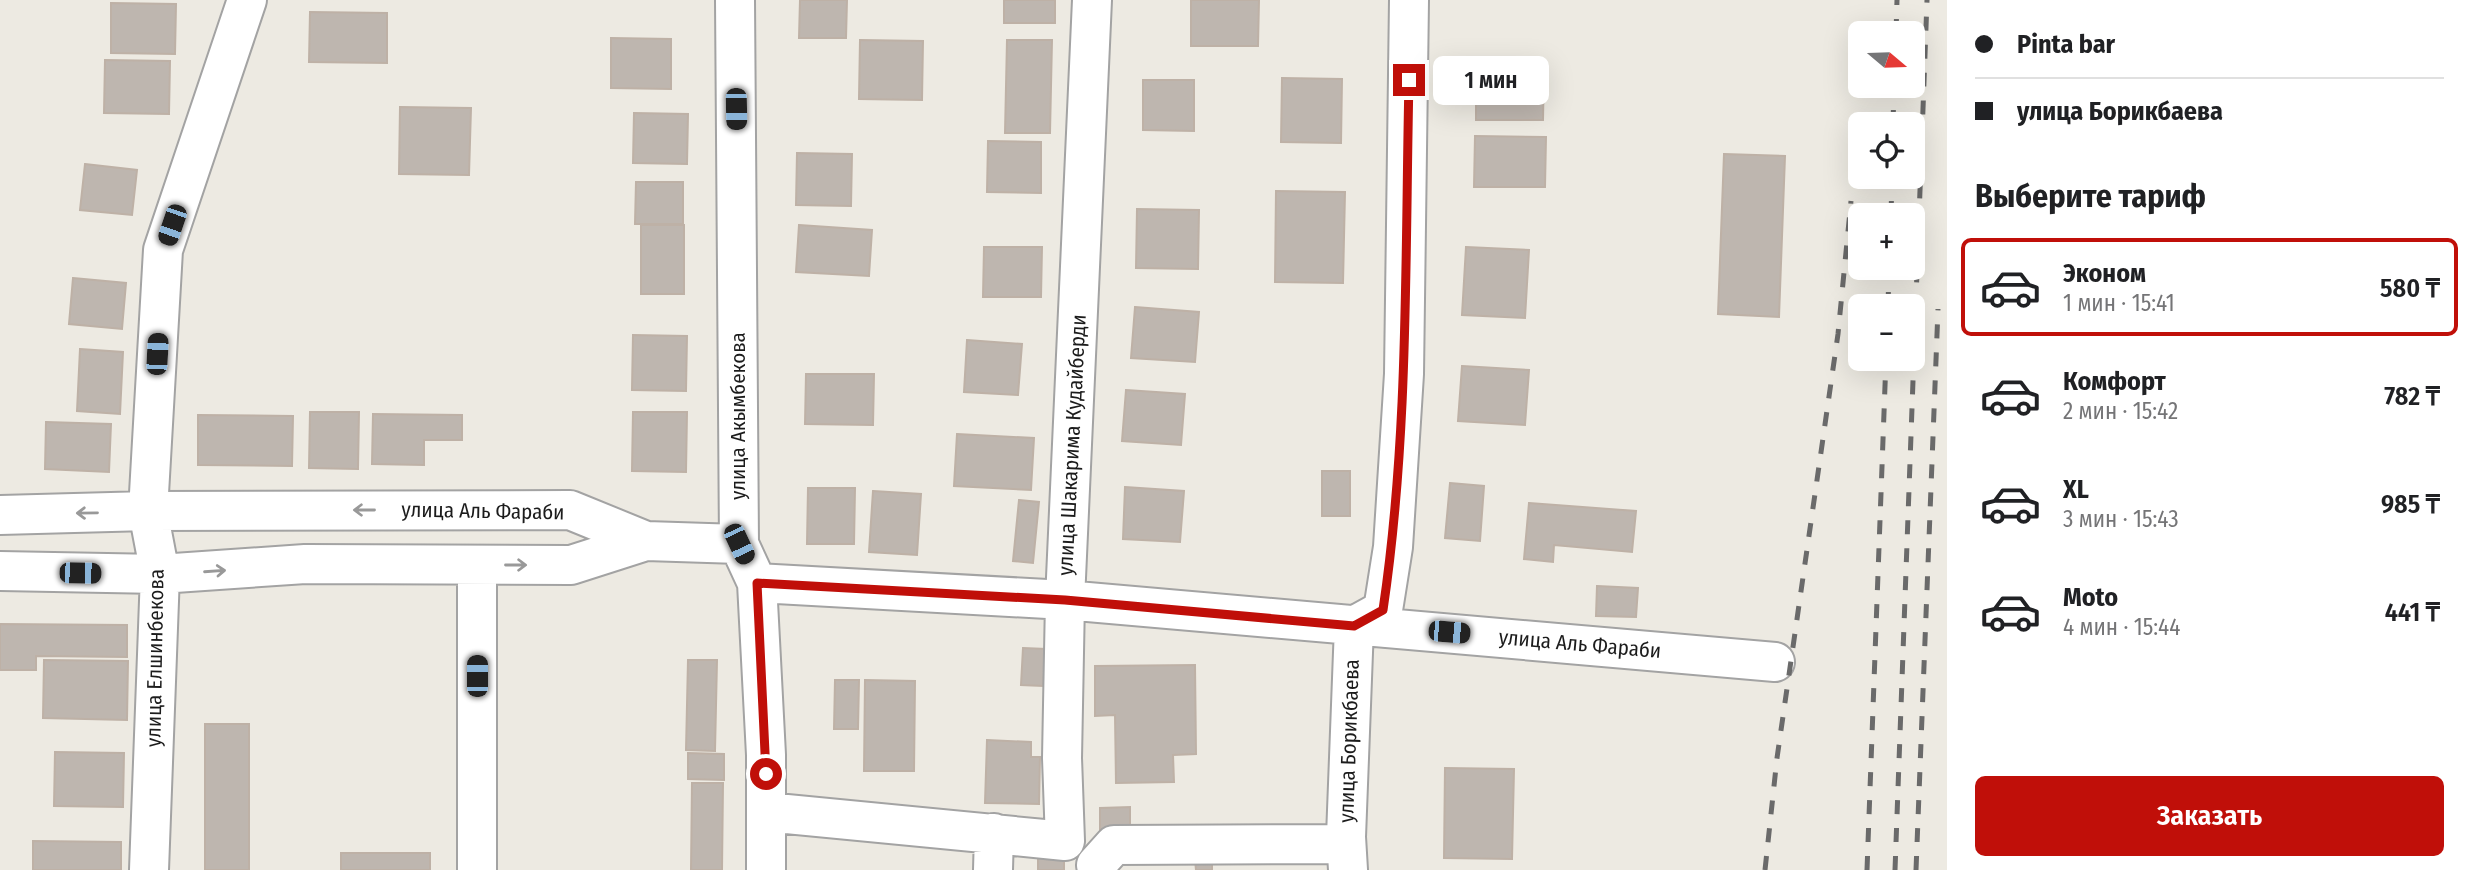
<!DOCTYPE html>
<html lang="ru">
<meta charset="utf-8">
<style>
body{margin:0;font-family:"Fira Sans Condensed",sans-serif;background:#f6f6f6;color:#202124;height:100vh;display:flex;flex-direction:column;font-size:26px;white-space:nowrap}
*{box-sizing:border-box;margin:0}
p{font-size:23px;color:#757577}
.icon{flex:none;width:38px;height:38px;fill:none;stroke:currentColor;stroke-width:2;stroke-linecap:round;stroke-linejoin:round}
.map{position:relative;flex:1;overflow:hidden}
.panel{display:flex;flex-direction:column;background:#fff;width:525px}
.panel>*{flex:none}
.banner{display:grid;align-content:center;height:154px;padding:0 28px;background:#fff}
.needle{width:46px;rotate:109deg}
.tools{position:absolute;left:1848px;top:21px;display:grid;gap:14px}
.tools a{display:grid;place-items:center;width:77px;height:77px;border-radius:10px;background:#fff;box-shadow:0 7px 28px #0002;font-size:35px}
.end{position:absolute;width:32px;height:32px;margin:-16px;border:9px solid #c00f09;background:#fff;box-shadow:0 0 0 4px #fff}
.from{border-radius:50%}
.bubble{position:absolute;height:49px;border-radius:10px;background:#fff;box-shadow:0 7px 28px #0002;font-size:23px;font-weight:600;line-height:49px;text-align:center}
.car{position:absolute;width:21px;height:42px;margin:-21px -10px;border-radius:9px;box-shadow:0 0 5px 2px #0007;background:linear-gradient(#222 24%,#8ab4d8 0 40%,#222 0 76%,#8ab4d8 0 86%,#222 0)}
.banner b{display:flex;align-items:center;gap:24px;height:66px;font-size:26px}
.banner b+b{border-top:2px solid #e0e0e0}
.banner i{width:18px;height:18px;background:#202124}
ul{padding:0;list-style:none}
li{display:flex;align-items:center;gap:21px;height:98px;margin:0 14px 10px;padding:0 14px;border:4px solid transparent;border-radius:10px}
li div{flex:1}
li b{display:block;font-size:26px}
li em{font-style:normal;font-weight:600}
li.on{border-color:#c00f09}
li>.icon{width:63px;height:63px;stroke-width:1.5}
h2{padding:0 28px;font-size:32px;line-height:84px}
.cta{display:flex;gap:14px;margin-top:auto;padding:14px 28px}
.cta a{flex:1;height:80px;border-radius:10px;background:#c00f09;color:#fff;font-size:28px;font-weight:600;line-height:80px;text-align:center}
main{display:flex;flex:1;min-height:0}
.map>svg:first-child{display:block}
</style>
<main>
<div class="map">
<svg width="1947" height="870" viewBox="0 0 1947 870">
<rect width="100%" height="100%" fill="#edeae2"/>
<path fill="#beb6af" stroke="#beb1a6" stroke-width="2" d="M800,0H847L846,38H799Z
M1004,0H1055V23H1004Z
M1191,0H1259L1258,46H1191Z
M111,3L176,4L175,54L111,53Z
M310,12L387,13V63L309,62Z
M611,38L671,39V89L611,88Z
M860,40L923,41L922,100L859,99Z
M1007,40H1052L1050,133H1005Z
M105,60L170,61L169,114L104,113Z
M1476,65H1544L1543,120H1476Z
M1282,78L1342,79L1341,143L1281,142Z
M1143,80H1194V131L1143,130Z
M400,107L471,108L469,175L399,174Z
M634,113L688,114L687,164L633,163Z
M1475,136L1546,137L1545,187H1474Z
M988,141L1041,142V193L987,192Z
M797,153L852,154L851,206L796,205Z
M1724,154L1785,156L1779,317L1718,314Z
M85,164L137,170L132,215L80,210Z
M636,182H683V224H635Z
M1276,191L1345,192L1343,283L1275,282Z
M1137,209L1199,210L1198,269L1136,268Z
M641,225H684V294H641Z
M799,225L872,230L869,276L796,272Z
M984,247H1042L1041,297H983Z
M1466,247L1529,250L1525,318L1462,315Z
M73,278L126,283L122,329L69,324Z
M1135,307L1199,312L1195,362L1131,358Z
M633,335L687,336L686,391L632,390Z
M967,340L1022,344L1018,395L964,392Z
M80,349L123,352L120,414L77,411Z
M1462,366L1529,370L1525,425L1458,421Z
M806,374H874L873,425L805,424Z
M1126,390L1185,394L1181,445L1122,441Z
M310,412H359L358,469L309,468Z
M633,412H687L686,472L632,471Z
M373,414L462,415V440H424V465L372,464Z
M198,415L293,416L292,466L198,465Z
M46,422L111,424L109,472L45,469Z
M957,434L1034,438L1031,490L954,486Z
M1322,471H1350V516H1322Z
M1450,483L1484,486L1480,541L1445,538Z
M1125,487L1184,491L1180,542L1123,539Z
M808,488H855L854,544H807Z
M873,491L921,494L917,555L869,552Z
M1019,500L1039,502L1033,563L1013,561Z
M1529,503L1636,511L1632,552L1554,545L1553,562L1524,559Z
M1597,586L1638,588L1636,617L1596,616Z
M0,624L127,625V657L36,656V670H0Z
M1023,648L1046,649L1043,686L1021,685Z
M44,660L128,661L127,720L43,718Z
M688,660H717L715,751L686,750Z
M1195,665L1196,754L1173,755L1174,782L1116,783L1115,715L1095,716V666Z
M835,680H859L858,729H834Z
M865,680L915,681L914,771H864Z
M205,724H249V870H205Z
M987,740L1031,742V757H1040L1039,804L985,803Z
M55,752L124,753L123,807L54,806Z
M688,753L724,754V780L688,779Z
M1445,768L1514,769L1512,859L1444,858Z
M692,783H723L722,870H691Z
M1130,807V833L1100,834V808Z
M33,841L121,842V870H33Z
M341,853H430V870H341Z
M1038,856H1064V870H1038Z
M1195,859H1212V870H1196Z"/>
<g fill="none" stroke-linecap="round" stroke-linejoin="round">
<g stroke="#a3a3a3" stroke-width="42">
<path id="minor" d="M735,0L739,544L757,583L766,755V870
M0,515L148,511L570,510L646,541
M0,571L160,574L305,564L571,565L646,541L739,544
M757,583L1065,600L1775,662
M766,812L1065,841L1062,758L1065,600L1092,0
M1096,865L1114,845L1346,844
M149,870L160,574L148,511L163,250L247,0
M477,870V565
M993,870L994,833
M1348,870L1346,837L1354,626L1383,610L1393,547L1404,374L1409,0"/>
</g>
<use href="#minor" stroke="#fff" stroke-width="38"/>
<path stroke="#6a6a6a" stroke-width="5" stroke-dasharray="14 14" stroke-linecap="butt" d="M1896,33L1897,0
M1893,124L1894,86
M1891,215L1892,177
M1888,306L1889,268
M1765,870L1777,758L1838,334L1851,201
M1867,870L1886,359
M1895,870L1927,0
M1916,870L1938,309"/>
</g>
<defs><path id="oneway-shaft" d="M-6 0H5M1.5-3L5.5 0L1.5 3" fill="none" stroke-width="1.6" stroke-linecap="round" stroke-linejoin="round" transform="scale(1.75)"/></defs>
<g stroke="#999">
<use href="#oneway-shaft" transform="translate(364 510) rotate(180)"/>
<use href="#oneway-shaft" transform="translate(87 513) rotate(179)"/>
<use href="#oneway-shaft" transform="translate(516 565)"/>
<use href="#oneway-shaft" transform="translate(215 571) rotate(-4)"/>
</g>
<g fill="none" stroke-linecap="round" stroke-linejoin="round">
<path stroke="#c00f09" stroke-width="9" d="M766,774L757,583L1065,600L1354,626L1383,610C1409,435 1405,256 1409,80"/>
</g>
<g text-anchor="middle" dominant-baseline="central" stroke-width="6" stroke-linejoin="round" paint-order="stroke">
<g font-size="21" fill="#1c1c1c" stroke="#fff">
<text transform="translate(738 416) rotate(-90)">улица Акымбекова</text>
<text transform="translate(1072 445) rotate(-87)">улица Шакарима Кудайберди</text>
<text transform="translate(483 511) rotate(1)">улица Аль Фараби</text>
<text transform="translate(1580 644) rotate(5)">улица Аль Фараби</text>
<text transform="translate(155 658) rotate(-89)">улица Елшинбекова</text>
<text transform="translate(1349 741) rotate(-88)">улица Борикбаева</text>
</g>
</g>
</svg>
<div class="tools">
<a><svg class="needle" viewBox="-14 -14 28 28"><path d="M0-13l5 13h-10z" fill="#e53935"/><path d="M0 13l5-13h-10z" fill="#757577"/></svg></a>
<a><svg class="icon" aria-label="locate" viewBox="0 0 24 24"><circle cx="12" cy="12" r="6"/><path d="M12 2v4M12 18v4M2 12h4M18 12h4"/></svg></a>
<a>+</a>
<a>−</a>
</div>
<i class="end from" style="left:766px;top:774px"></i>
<i class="end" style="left:1409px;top:80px"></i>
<div class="bubble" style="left:1433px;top:56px;width:116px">1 мин</div>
<i class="car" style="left:736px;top:109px;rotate:179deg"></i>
<i class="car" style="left:172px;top:225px;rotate:199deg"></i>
<i class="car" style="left:157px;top:354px;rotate:3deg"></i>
<i class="car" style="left:739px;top:544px;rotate:155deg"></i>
<i class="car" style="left:80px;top:573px;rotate:91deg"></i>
<i class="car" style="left:1449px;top:632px;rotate:95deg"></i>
<i class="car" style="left:477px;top:676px;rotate:0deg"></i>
</div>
<section class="panel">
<div class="banner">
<b><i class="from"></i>Pinta bar</b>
<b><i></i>улица Борикбаева</b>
</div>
<h2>Выберите тариф</h2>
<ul>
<li class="on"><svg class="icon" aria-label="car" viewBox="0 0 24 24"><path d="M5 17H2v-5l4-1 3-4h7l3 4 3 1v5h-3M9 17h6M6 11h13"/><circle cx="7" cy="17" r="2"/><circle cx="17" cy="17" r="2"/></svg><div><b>Эконом</b><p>1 мин · 15:41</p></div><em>580 ₸</em></li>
<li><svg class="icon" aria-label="car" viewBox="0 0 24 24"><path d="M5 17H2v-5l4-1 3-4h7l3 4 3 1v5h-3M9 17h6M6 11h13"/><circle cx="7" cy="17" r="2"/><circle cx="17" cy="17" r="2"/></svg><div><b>Комфорт</b><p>2 мин · 15:42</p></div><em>782 ₸</em></li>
<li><svg class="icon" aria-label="car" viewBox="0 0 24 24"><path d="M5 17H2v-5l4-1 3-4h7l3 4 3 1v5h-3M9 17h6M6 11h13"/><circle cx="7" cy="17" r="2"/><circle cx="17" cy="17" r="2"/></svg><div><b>XL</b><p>3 мин · 15:43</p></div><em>985 ₸</em></li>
<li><svg class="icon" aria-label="car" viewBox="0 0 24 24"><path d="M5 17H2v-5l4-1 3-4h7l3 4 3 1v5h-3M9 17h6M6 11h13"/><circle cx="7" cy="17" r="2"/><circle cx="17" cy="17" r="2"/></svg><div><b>Moto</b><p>4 мин · 15:44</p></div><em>441 ₸</em></li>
</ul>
<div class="cta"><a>Заказать</a></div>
</section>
</main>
